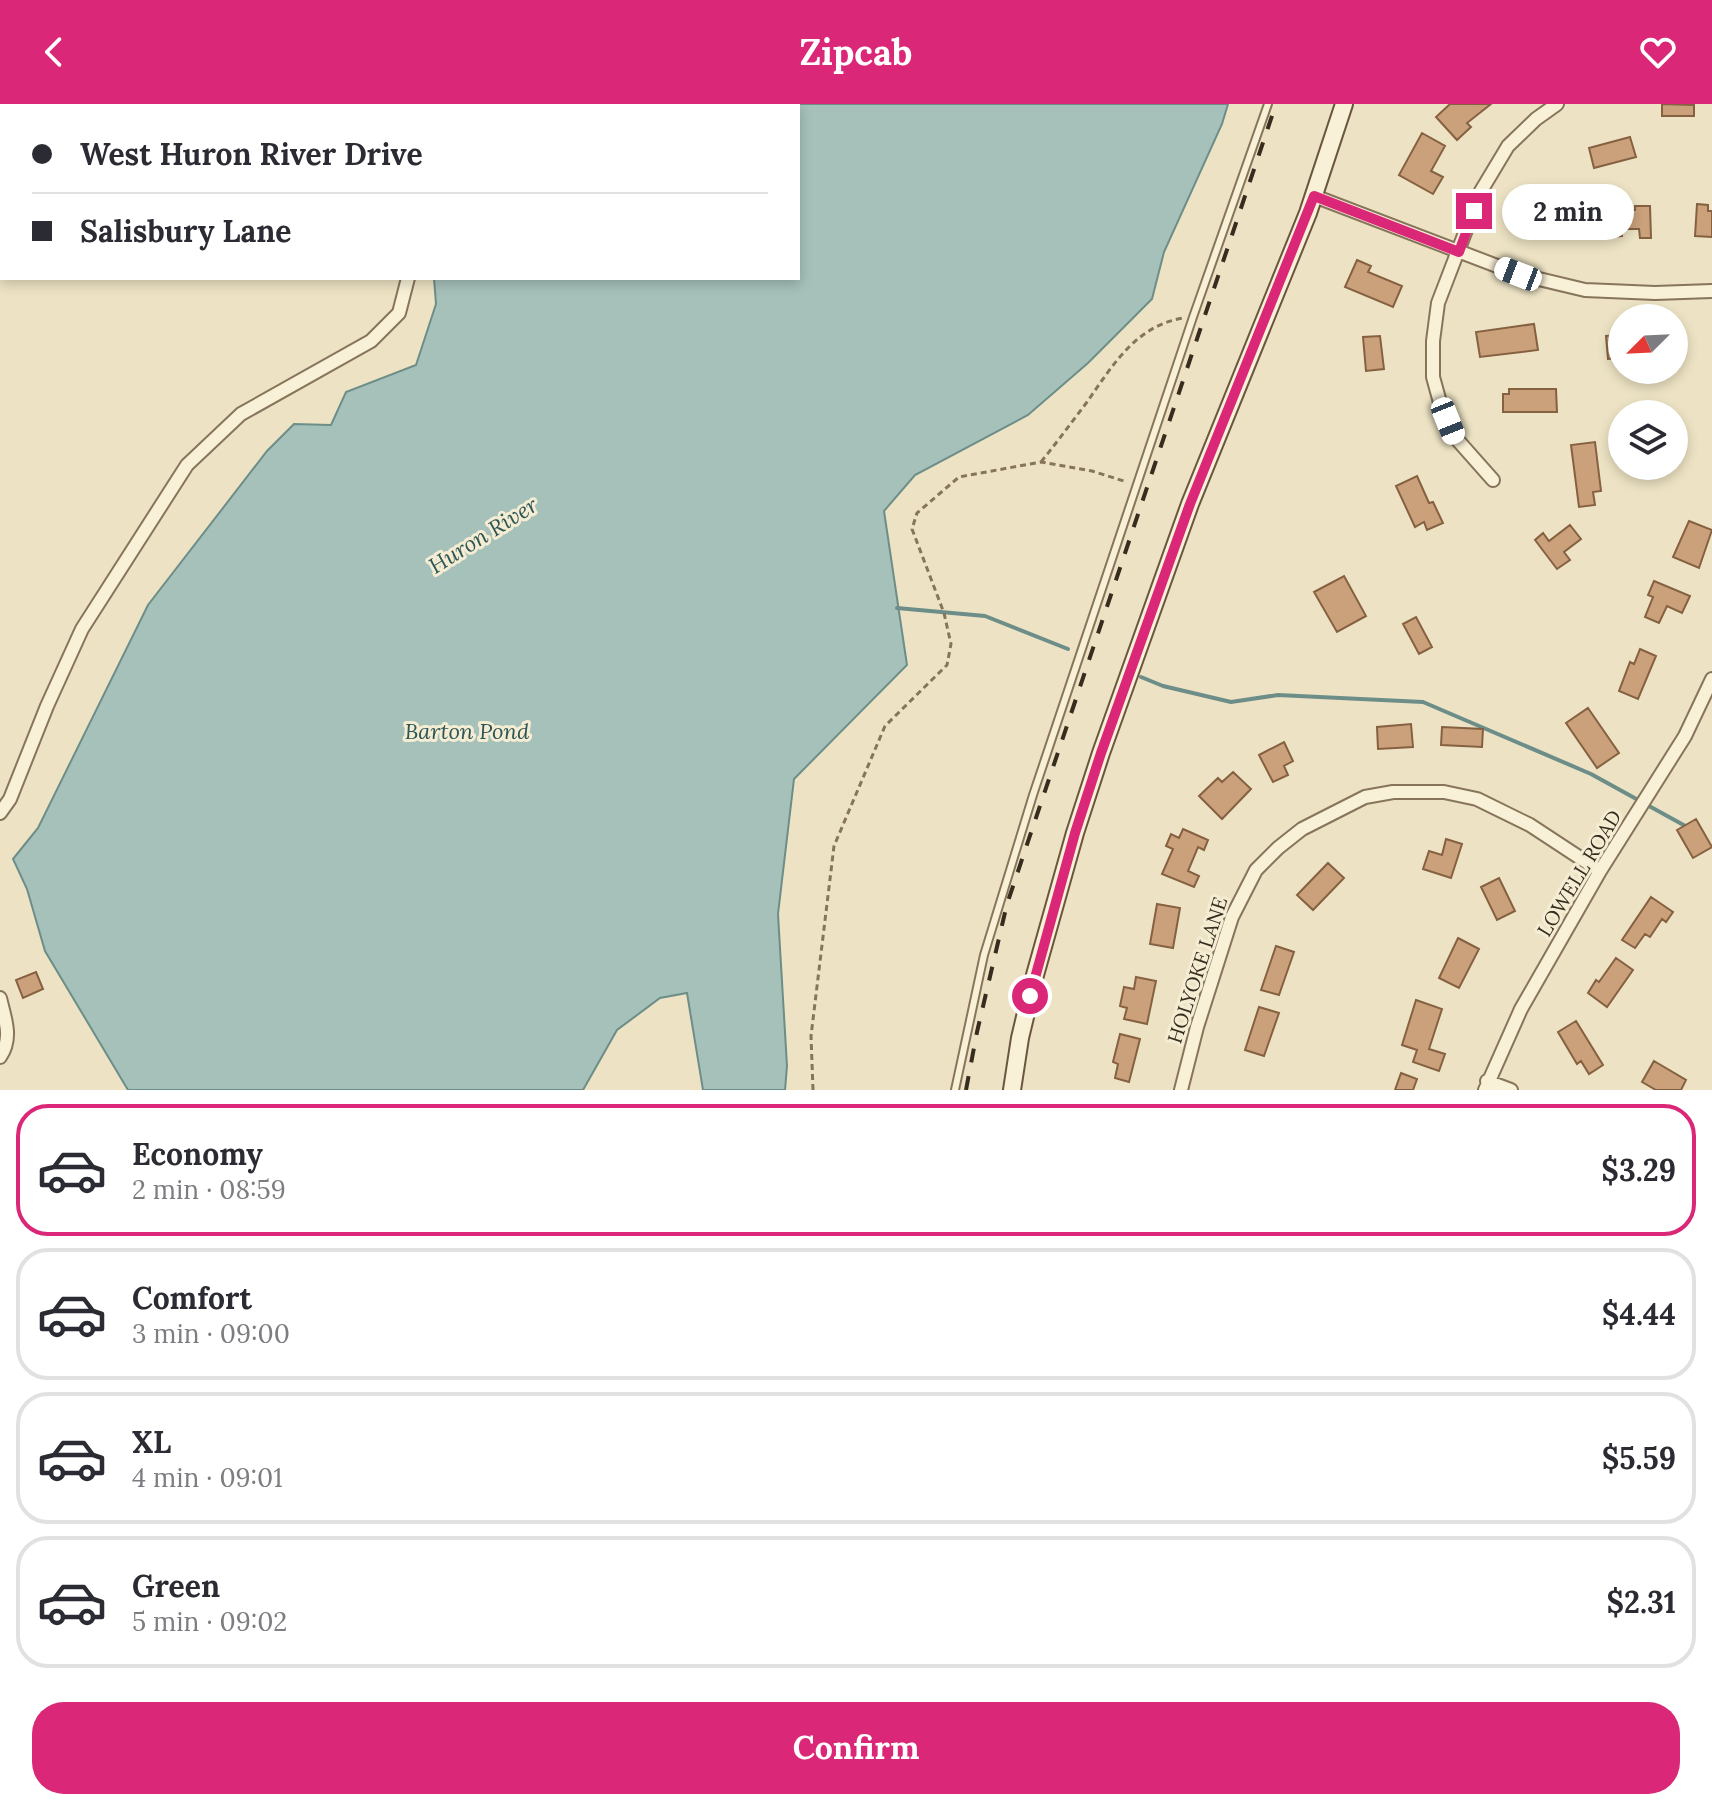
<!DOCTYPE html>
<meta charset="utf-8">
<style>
body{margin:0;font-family:Lora,serif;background:#f7f7f7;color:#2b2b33;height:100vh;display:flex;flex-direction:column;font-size:30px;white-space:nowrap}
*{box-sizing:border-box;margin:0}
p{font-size:26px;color:#7c7c81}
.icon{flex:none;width:44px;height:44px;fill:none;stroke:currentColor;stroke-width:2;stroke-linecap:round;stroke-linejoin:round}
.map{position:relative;height:986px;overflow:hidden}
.side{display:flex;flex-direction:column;background:#fff;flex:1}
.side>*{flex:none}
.guide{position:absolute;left:0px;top:0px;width:800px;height:176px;box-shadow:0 4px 12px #0003;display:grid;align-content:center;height:176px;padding:0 32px;background:#fff}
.needle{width:52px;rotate:246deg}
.fabs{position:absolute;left:1608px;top:200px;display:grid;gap:16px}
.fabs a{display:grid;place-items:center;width:80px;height:80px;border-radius:50%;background:#fff;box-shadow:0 4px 12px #0003;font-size:40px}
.end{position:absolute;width:36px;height:36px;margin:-18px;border:10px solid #db2777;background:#fff;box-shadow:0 0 0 4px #fff}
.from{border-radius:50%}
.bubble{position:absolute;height:56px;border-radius:28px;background:#fff;box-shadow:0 4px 12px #0003;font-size:26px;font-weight:700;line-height:56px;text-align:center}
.car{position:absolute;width:24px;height:48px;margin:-24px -12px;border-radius:10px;box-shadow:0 0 6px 2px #0007;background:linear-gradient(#fff 24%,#345 0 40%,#fff 0 76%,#345 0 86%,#fff 0)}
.guide b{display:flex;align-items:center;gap:28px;height:76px;font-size:30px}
.guide b+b{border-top:2px solid #e1e1e2}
.guide i{width:20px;height:20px;background:#2b2b33}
ul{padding:14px 0 0;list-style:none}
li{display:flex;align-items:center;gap:24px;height:132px;margin:0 16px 12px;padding:0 16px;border:4px solid #e1e1e2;border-radius:32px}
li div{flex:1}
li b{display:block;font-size:30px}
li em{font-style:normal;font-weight:700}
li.selected{border-color:#db2777}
li>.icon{width:72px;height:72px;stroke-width:1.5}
.primary-button{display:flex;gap:16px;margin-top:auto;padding:16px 32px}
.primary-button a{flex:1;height:92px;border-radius:32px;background:#db2777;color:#fff;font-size:32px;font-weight:700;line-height:92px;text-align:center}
header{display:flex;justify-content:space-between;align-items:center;height:104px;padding:0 32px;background:#db2777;color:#fff;font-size:36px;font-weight:700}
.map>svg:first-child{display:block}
</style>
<header><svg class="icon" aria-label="back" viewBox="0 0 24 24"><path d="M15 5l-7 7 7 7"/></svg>Zipcab<svg class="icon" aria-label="heart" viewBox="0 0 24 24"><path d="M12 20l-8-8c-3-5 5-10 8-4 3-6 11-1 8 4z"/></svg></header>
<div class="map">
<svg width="1712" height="986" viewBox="0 0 1712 986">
<rect width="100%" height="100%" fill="#ede3c4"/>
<path fill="#a6c0ba" stroke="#6d8e88" stroke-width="2" d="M420,0H1228L1222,20L1164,148L1152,195L1088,259L1028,311L915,371L884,407L907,561L794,675L778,810L787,962L785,986H703L687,889L660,894L617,926L583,986H128L45,847L27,785L13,755L38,724L148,501L267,347L294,320L331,321L346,288L416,261L436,200L434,174H798V2Z"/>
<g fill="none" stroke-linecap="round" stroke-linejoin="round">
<path stroke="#6d8e88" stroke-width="4" d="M897,504L985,512L1068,545
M1141,573L1163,582L1231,598L1278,591L1423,598L1591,670L1689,724"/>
</g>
<path fill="#caa17b" stroke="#856141" stroke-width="2" d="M1450,0H1491L1467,19L1471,23L1457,36L1436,13Z
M1662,0L1694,1V12H1662Z
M1422,29L1445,42L1431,67L1443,73L1433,90L1399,71Z
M1630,33L1636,53L1594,64L1589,44Z
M1528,94L1572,109L1566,127L1522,112Z
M1697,100L1708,101V107H1712V133L1695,132Z
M1635,102H1650L1651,134H1640L1639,125H1621L1622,132L1608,133V124H1619L1618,106H1635Z
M1357,156L1371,162L1368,168L1402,182L1393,203L1345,183Z
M1534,220L1538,246L1480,253L1476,228Z
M1622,231V254L1608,255L1606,232Z
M1380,232L1384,265L1366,267L1363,233Z
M1509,285H1556L1557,308H1503V290H1509Z
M1595,338L1601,387L1593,388L1595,401L1579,403L1571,341Z
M1417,372L1429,399L1433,398L1443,419L1427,426L1424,418L1415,423L1396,382Z
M1689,417L1712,426L1699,464L1673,453Z
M1570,421L1581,435L1564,448L1570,456L1557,465L1535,436L1543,429L1549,437Z
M1344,472L1366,512L1337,528L1314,488Z
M1654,477L1690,492L1682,509L1667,502L1659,519L1645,513L1653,493L1648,491Z
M1416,513L1432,543L1419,550L1403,520Z
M1640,545L1656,552L1638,595L1619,587L1630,558L1634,560Z
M1588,604L1619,649L1597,664L1566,619Z
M1411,620L1413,643L1378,645L1377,623Z
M1442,623L1483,625L1482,643L1441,641Z
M1284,638L1293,657L1284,662L1288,671L1273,678L1259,651Z
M1233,668L1251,685L1222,715L1199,692L1218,674L1222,678Z
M1696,715L1712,743L1693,754L1677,726Z
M1183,725L1208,736L1204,746L1198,743L1188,767L1199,772L1194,783L1162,770L1173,745L1166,742L1171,730L1179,734Z
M1446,735L1462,740L1451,774L1423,765L1429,747L1442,751Z
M1328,759L1344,774L1313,806L1297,791Z
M1499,774L1515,807L1497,816L1481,783Z
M1651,793L1673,808L1666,818L1662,815L1650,833L1645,830L1635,844L1622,836Z
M1157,800L1180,804L1173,844L1150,840Z
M1458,834L1479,845L1459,884L1439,874Z
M1276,842L1294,848L1279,891L1261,886Z
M1616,854L1633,866L1607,903L1588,889L1596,876L1599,878Z
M36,868L43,885L23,894L16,876Z
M1136,873L1156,877L1147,920L1124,915L1127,904L1120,902L1124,883L1134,885Z
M1416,896L1442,905L1429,945L1445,950L1439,967L1413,958L1417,946L1402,941Z
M1259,903L1279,909L1264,952L1245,946Z
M1576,917L1603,961L1589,970L1581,957L1577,960L1558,928Z
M1120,930L1140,935L1129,978L1115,974L1118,960L1113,958Z
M1654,957L1686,976L1681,986H1656L1642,978Z
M1401,969L1417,975L1413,986H1395Z"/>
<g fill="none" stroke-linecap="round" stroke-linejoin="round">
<g stroke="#87755b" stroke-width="10">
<path id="lane" d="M955,986L984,851L1033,691L1193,213L1268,0"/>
</g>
<g stroke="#87755b" stroke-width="16">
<path id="street" d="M388,0V2
M1314,92L1518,170L1585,186L1655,189L1712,187
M1493,376L1454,332L1441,302L1433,273V237L1438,199L1481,87L1508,42L1536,15L1557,0
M0,709L10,695L47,602L82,525L187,361L241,310L371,237L399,209L408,174
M0,894C5,915 13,934 0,953
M1487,977L1511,986
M1181,986L1197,923L1232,813L1256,766L1278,744L1302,725L1365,693L1393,688H1444L1477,695L1530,721L1600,767
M1485,986L1521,905L1600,767L1685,632L1712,575"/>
</g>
<g stroke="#69563e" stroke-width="20">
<path id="secondary" d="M1012,986L1020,934L1035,871L1075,729L1101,649L1190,400L1308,109L1344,0"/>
</g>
<path stroke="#87755b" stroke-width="3" stroke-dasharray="6 4" stroke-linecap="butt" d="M1041,358C1057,338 1072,318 1087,298C1113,261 1136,221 1184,214
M813,986L811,932L834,742L885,622L947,561L951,540L944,509L912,425L917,409L959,373L1041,358L1092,367L1127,378"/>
<use href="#lane" stroke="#f8f0d7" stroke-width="6"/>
<use href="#street" stroke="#f8f0d7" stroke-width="12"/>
<use href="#secondary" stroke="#f8f0d7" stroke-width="16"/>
<path stroke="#372c1e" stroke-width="4" stroke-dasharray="14 14" stroke-linecap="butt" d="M966,986L977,928L1007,800L1276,0"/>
</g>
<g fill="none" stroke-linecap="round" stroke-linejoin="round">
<path stroke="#db2777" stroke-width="10" d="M1030,892L1075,729L1101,649L1190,400L1314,92L1459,148L1474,107"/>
</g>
<g text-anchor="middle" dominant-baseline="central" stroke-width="6" stroke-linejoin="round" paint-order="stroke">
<g font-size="20" fill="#372c1e" stroke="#f4edd3">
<text transform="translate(1579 769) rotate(-59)">LOWELL ROAD</text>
<text transform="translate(1197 866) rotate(-72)">HOLYOKE LANE</text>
</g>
<g font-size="22" font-style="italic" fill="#2e5656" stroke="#f4edd3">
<text transform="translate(483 431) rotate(-32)">Huron River</text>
<text x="467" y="627">Barton Pond</text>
</g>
</g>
</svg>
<div class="fabs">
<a><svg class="needle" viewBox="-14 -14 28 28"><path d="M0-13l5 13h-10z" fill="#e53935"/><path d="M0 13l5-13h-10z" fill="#7c7c81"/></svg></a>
<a><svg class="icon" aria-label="layers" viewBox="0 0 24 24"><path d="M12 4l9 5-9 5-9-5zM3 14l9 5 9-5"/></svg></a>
</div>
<i class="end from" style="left:1030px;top:892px"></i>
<i class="end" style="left:1474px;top:107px"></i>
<div class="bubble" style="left:1502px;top:80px;width:132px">2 min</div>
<i class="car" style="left:1518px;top:170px;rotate:291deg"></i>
<i class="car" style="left:1448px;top:317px;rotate:158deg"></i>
<div class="guide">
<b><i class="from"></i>West Huron River Drive</b>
<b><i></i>Salisbury Lane</b>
</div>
</div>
<section class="side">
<ul>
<li class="selected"><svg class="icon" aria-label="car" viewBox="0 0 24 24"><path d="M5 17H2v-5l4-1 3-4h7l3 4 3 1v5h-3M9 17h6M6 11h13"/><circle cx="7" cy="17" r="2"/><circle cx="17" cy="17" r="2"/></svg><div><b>Economy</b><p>2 min · 08:59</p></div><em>$3.29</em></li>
<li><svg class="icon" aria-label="car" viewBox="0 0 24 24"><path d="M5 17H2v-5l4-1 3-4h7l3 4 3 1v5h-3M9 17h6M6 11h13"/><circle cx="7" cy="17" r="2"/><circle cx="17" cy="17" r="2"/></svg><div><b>Comfort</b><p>3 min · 09:00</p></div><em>$4.44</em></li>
<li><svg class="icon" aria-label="car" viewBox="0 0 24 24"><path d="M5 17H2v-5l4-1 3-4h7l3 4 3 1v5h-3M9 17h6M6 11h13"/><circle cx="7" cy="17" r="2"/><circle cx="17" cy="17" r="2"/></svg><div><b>XL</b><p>4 min · 09:01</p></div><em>$5.59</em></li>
<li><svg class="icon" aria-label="car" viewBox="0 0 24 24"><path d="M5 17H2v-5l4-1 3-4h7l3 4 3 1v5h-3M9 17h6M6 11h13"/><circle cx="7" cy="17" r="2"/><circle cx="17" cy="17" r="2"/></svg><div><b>Green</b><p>5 min · 09:02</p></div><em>$2.31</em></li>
</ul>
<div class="primary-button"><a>Confirm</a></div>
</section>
